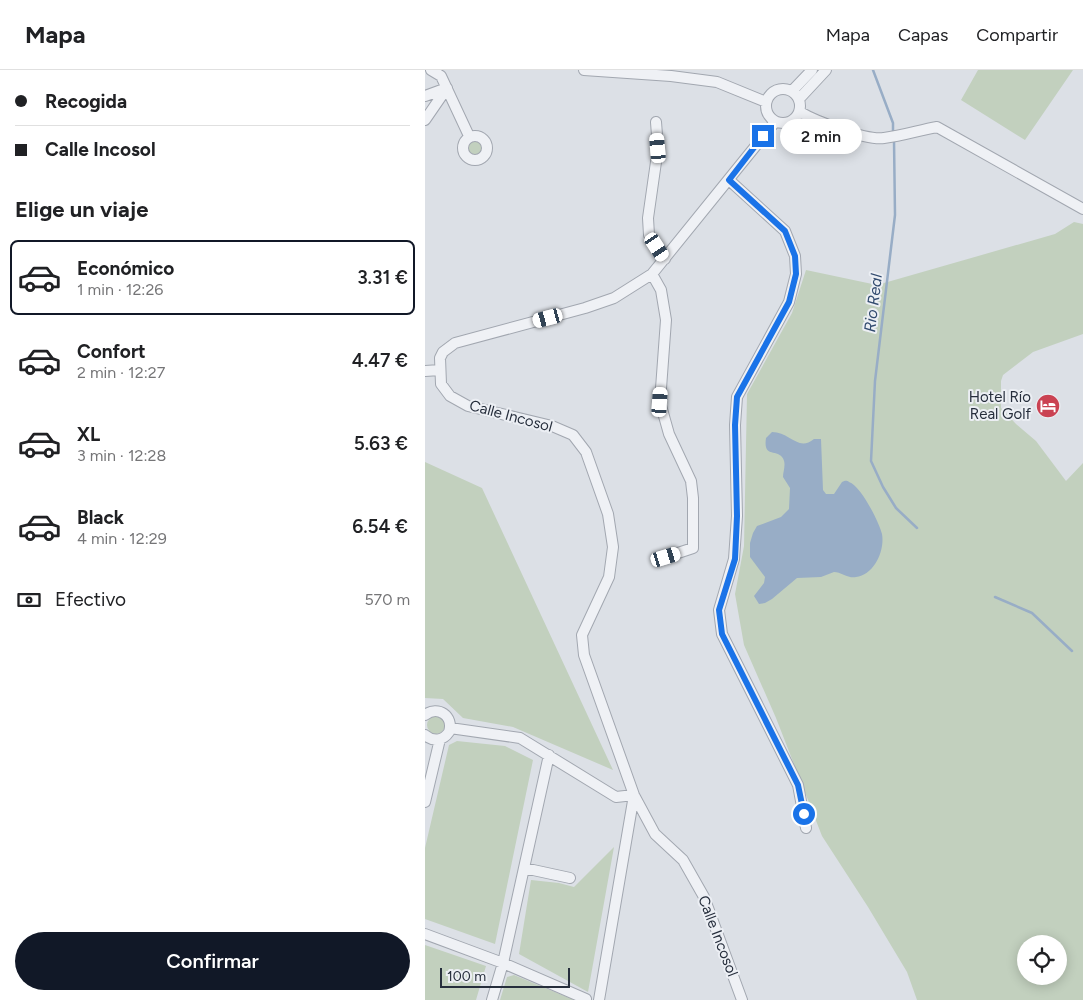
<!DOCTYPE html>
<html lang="es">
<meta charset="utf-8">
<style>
body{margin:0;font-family:Figtree,sans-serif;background:#f6f6f6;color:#202124;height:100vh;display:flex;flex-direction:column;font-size:19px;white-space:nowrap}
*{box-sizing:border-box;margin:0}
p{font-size:16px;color:#757577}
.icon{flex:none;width:28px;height:28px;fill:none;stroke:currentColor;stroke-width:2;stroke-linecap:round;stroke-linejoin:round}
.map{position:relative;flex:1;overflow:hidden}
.panel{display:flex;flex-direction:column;background:#fff;width:425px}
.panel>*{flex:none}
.guide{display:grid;align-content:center;height:110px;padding:0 15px;background:#fff}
.fabs{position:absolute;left:592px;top:865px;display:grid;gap:10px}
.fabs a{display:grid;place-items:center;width:50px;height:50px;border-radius:50%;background:#fff;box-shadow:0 2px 12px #0003;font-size:25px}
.scale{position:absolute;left:15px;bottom:12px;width:130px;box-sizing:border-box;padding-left:5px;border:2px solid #262e3c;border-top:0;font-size:14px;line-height:18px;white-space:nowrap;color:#262e3c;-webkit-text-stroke:4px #eceff4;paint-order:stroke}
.end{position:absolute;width:22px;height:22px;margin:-11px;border:6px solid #1a73e8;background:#fff;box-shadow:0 0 0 2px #fff}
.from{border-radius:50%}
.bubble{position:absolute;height:35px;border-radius:18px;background:#fff;box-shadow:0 2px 12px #0003;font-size:16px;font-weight:600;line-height:35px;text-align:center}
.car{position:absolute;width:15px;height:30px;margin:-15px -8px;border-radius:6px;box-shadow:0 0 4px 1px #0007;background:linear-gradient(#fff 24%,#345 0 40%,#fff 0 76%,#345 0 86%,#fff 0)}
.guide b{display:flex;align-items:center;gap:18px;height:48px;font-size:19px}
.guide b+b{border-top:1px solid #e0e0e0}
.guide i{width:12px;height:12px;background:#202124}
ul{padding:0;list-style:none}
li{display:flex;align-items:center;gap:15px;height:75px;margin:0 10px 8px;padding:0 5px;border:2px solid transparent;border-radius:8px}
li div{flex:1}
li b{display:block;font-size:19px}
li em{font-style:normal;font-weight:600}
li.current{border-color:#111827}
li>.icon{width:45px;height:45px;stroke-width:1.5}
h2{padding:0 15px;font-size:22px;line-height:60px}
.pay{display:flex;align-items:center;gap:12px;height:55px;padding:0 15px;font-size:19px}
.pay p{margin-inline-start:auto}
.action{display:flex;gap:10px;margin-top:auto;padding:10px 15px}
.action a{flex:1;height:58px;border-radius:30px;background:#111827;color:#fff;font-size:20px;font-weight:600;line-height:58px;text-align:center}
header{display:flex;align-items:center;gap:30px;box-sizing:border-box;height:70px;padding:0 25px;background:#fff;border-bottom:1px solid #e0e0e0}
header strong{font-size:24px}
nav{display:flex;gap:28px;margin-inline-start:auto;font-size:18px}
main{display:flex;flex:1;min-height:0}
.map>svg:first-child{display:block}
</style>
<header>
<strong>Mapa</strong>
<nav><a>Mapa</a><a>Capas</a><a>Compartir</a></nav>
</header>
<main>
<section class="panel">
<div class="guide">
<b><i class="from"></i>Recogida</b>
<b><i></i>Calle Incosol</b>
</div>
<h2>Elige un viaje</h2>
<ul>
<li class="current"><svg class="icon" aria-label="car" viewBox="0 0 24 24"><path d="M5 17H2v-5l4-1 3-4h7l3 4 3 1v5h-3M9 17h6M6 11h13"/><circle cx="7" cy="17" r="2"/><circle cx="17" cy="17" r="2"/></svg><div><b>Económico</b><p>1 min · 12:26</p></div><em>3.31 €</em></li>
<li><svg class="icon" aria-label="car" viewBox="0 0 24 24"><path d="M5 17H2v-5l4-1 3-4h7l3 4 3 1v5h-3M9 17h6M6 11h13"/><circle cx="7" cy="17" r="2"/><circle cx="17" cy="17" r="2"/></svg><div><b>Confort</b><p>2 min · 12:27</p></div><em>4.47 €</em></li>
<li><svg class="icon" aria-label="car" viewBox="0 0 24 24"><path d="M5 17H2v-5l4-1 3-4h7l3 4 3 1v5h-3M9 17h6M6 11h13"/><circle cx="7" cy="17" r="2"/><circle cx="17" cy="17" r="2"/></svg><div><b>XL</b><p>3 min · 12:28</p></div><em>5.63 €</em></li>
<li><svg class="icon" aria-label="car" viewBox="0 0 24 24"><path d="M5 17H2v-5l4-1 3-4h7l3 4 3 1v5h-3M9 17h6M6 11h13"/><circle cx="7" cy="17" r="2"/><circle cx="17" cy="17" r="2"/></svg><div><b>Black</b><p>4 min · 12:29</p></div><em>6.54 €</em></li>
</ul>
<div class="pay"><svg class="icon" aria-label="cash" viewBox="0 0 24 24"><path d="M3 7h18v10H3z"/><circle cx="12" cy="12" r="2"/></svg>Efectivo<p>570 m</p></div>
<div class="action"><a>Confirmar</a></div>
</section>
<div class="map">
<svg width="658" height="930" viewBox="0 0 658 930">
<rect width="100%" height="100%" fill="#dce0e6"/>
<path fill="#c2d0be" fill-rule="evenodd" d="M553,0H648L600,70L536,30Z
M43 78a8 8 0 1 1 16 0a8 8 0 1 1-16 0Z
M649,152L658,154V264L608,282L578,305L576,311V338L591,354L611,371L641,411L658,393V930H492L482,902L443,837L397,766L351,648L319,575L310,524L319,476L322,324L367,243L381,200L452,215L630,164ZM601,874H634V906H601Z
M0,392L57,418L188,700L88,657L38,648L18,629L0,628Z
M2 655a9 9 0 1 1 18 0a9 9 0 1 1-18 0Z
M32,671L80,676L108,690L70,874L0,849V778L24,675Z
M189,777L163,922L94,884L106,810L134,813L149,817Z
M0,875L61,896L51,930H0Z
M89,905L149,930H75L82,907Z"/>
<path fill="#98adc6" d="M347,362C365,362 373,382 389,369H396L398,420L401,424H409L417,412C420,411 421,410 424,412C436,416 454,452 457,464C460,481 449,505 431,507C424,509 416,502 409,502L396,507L372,508L347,529L340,533L334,534L329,526L339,513L340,507L325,487V473L328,463L332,456L356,447L364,439L365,418L358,407C358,401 362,393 357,387C351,379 338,388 341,368Z"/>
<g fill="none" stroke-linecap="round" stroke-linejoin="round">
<path stroke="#98adc6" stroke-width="2.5" d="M448,0L468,53V65
M469,70L470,145L450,311L446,391L458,417L471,438L492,458
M570,527L607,543L647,581"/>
<g stroke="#a2a7b0" stroke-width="12">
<path id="minor" d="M6,0L16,6L44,66
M159,0L246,6L292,12L341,32
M341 36a17 17 0 1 1 34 0a17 17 0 1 1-34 0Z
M367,21L387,0
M0,26L22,18L0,50
M374,29L401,0
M375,42C390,51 442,71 459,68C477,66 495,60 512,57L658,139
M231,52L233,78L223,148L224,165L240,189
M38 78a12 12 0 1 1 24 0a12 12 0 1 1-24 0Z
M304,110L360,161L370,186L371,204L364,232L312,327L310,355L312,446L309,489L294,540L297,564L373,715L381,758
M227,204L236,220L241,250L235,332L244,364L266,411L268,428V478L241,487
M0,301L15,300
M0,645C13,635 29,646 24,662C18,671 8,672 0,665
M25,658L95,668L191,727L209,725L174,930
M0,732L15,669
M99,798L145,808
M0,864L78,893L161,929
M67,930L78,893L124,685
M317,930L279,827L258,790L230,764L209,725L159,585L157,565L184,507L188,477L183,444L161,382L148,365L127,356L43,336L25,326L16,314L15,288L18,282L30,273L160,238L189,228L227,204L350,52"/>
</g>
<use href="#minor" stroke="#eff1f5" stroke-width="10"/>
</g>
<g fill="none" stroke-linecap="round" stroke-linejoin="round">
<path stroke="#1a73e8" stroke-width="6" d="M338,66L304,110L360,161L370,186L371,204L364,232L312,327L310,355L312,446L310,489L294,540L297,564L373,715L379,744"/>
</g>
<defs>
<g id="hotel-disc" transform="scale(1.25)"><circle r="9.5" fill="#ca4252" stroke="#eceff4"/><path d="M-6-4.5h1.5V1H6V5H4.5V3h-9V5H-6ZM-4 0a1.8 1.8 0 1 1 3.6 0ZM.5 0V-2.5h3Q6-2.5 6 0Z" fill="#fff"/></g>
</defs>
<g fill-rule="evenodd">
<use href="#hotel-disc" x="623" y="336"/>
</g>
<g text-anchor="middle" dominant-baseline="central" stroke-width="4" stroke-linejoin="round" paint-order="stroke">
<g font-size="15" fill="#262e3c" stroke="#eceff4" text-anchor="end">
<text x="606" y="327">Hotel Río<tspan x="606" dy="17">Real Golf</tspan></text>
</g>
<g font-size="15" fill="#262e3c" stroke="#eceff4">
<text transform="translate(86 346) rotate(15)">Calle Incosol</text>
<text transform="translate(293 866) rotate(69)">Calle Incosol</text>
</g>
<g font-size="16" font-style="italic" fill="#324b6f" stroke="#eceff4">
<text transform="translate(448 233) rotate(-83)">Rio Real</text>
</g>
</g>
</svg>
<div class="fabs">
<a><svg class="icon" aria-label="locate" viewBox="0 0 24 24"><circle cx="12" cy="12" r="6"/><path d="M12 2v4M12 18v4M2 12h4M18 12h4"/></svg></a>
</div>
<div class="scale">100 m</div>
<i class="end from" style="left:379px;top:744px"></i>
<i class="end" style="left:338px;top:66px"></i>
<div class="bubble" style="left:355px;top:49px;width:82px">2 min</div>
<i class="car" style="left:233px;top:78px;rotate:355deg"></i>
<i class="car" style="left:232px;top:177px;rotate:147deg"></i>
<i class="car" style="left:123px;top:248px;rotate:255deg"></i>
<i class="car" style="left:235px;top:332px;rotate:4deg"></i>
<i class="car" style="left:241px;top:487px;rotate:73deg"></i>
</div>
</main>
